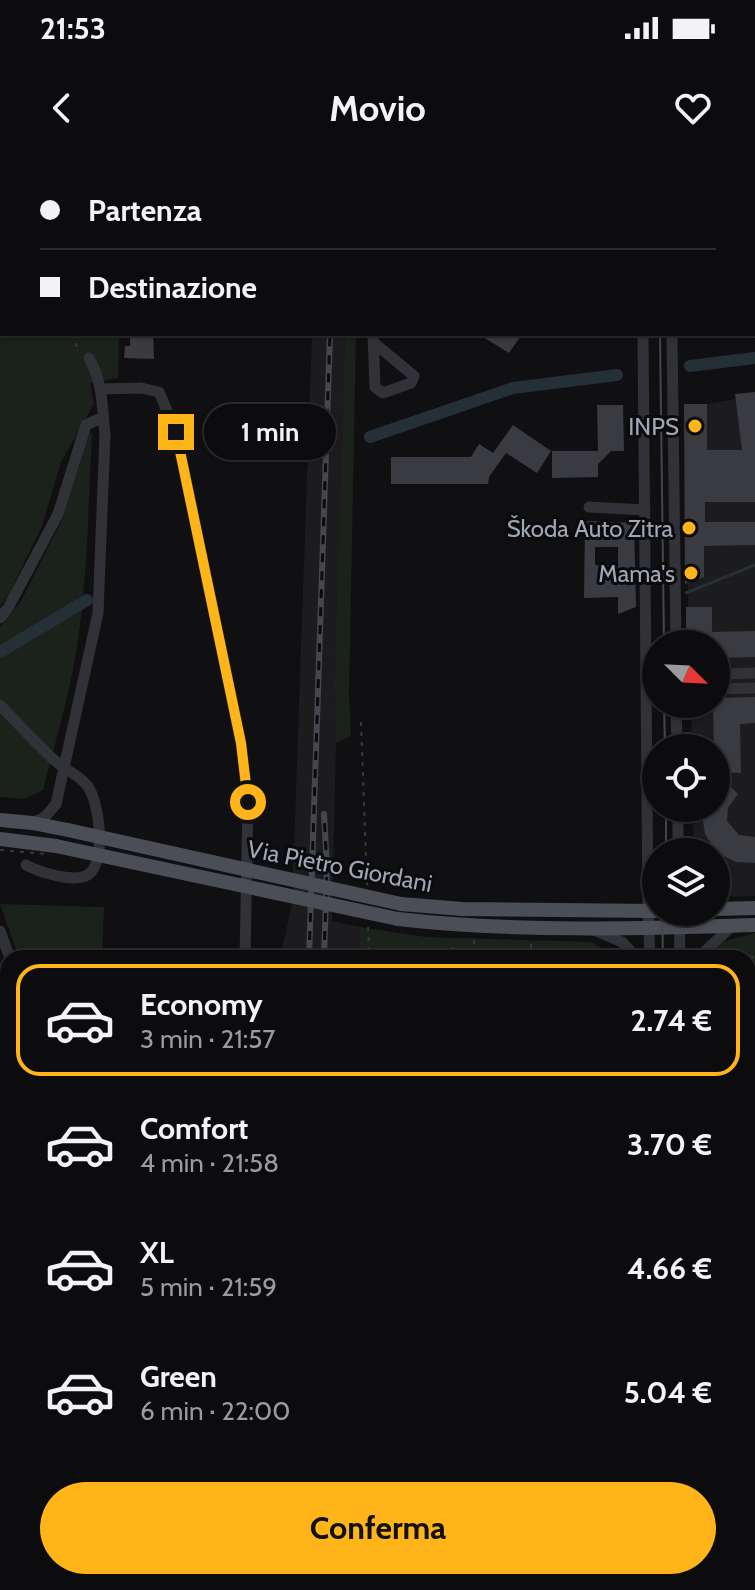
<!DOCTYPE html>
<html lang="it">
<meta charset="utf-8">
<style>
body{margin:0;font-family:Cabin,sans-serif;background:#151517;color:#f1f3f6;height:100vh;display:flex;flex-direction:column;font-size:30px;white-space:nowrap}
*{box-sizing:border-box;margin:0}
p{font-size:26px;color:#9a9b9e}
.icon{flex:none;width:44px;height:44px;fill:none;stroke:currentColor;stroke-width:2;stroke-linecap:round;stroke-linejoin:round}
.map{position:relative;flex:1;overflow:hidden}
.sheet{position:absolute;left:0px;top:790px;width:756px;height:640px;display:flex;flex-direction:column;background:#0c0c0e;border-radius:24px 24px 0 0;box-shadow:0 2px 6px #0004,0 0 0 2px #2c2c2e}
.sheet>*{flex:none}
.top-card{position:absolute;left:0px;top:0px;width:756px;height:176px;box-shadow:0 2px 6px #0004,0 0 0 2px #2c2c2e;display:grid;align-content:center;height:176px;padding:0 40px;background:#0c0c0e}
.needle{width:52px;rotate:114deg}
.tools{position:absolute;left:642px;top:470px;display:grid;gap:16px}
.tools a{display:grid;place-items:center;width:88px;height:88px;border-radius:50%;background:#0c0c0e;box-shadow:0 2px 6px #0004,0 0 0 2px #2c2c2e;font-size:40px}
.end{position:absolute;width:36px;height:36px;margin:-18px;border:10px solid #ffb51a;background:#111;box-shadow:0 0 0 4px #111}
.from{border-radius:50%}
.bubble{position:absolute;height:56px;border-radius:28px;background:#0c0c0e;box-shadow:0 2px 6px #0004,0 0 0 2px #2c2c2e;font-size:26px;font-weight:700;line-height:56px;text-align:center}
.top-card b{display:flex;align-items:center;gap:28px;height:76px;font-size:30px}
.top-card b+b{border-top:2px solid #2c2c2e}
.top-card i{width:20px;height:20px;background:#f1f3f6}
ul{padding:14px 0 0;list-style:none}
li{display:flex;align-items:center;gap:24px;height:112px;margin:0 16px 12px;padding:0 24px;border:4px solid transparent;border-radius:24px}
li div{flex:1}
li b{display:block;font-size:30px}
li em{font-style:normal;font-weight:700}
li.active{border-color:#ffb51a}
li>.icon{width:72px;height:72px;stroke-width:1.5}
.primary-button{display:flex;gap:16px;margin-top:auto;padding:16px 40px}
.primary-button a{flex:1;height:92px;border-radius:48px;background:#ffb51a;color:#111;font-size:32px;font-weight:700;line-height:92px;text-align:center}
.status{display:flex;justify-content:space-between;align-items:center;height:56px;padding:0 40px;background:#0c0c0e;direction:ltr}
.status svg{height:22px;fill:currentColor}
header{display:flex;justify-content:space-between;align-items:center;height:104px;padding:0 40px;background:#0c0c0e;font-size:36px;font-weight:700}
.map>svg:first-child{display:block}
</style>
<div class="status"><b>21:53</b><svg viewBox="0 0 49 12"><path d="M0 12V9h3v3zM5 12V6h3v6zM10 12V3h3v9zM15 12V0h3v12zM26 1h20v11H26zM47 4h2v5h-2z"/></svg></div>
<header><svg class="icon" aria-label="back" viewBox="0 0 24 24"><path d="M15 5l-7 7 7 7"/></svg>Movio<svg class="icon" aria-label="heart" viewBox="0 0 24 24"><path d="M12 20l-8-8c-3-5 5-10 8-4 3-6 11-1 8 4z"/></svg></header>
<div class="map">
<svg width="755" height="1430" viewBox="0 0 755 1430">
<rect width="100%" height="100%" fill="#101012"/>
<path fill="#1c1c1f" d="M312,174H345L334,524L336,583L332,761L359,767L360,798H280L292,744Z
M755,236V736L723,737L716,733V692H694L693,648H716V588H692L691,544H716V484H689L684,244H707Z
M242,1422H403V1429L334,1425L333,1430H242Z"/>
<path fill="#1a221b" d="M0,0H126L2,2V174H119L118,218L90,223L94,244L61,302L42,366L8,436L0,446Z
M345,174H356L349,534L351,576L336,583L334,524Z
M92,273C88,346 88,420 76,493C68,539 55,584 43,630L25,639L0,637V467L20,443L62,360L86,274Z
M0,744L104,747L102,798H19Z
M359,767L426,777L591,782L620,798H360Z
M755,773V886H748V798H705L725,781Z"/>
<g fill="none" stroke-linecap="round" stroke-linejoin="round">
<path stroke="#252f36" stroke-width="3" d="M686,433L755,405"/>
<path stroke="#252f36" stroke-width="12" d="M690,206L755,198
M370,277L513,228L617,215
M0,492L87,440"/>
</g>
<path fill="#3a3b40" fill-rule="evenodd" d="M130,174H153L154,199L124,198L125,186H130Z
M478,174H522L509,193Z
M755,232V342H705V362H755V385L704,386V417L685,424L684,244H707V290H742L735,234Z
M597,245H623L624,291H611L598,304V317L552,318V291H598Z
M513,265L551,291L537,313L506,293L489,317L488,324H391V297H471L479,284L493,293Z
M585,361L634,363L636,447L618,454V437L584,438ZM595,387H618V406L595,405Z
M686,447H712V472L755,471V497L716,498V484H686Z
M755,537V563L740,564L741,613L716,612L722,604L716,598L714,588L713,544H716V538Z
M716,613L738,634L728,648L727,661L739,675L755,677V703L736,702L724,696L715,690L705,674L701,648H716Z"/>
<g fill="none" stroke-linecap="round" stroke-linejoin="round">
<path stroke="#37393e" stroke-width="2" stroke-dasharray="4 6" stroke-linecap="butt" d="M3,0L4,2
M722,2L727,0
M754,4H755
M754,19L755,18
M72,174L76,185L81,190
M361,562L367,725
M368,767L369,798
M471,793L474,790V777
M434,798C444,785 463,785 473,798
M531,798V779
M740,798L755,797
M748,840L755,839
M0,1409H8"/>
<path stroke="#313237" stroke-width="11" d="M371,0V2
M641,0V2
M670,0V2
M373,174L375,227L383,233L411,223L414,216L373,182
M643,174L648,751L650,798
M672,174L676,484
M89,198C103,222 102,247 105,275
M102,229L141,228L159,232L176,272L241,583L248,642L245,798
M589,347L645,350
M0,458L8,448L58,354L86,265L103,257
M716,514L755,513
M716,529L755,528
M676,544L677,588
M0,545C17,563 34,581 52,598C62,608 77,614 86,624C100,640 106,699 90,713C78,725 39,712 26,705
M678,648V692
M32,663L45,657L56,644
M679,752L680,798
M594,770L622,782L637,798
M0,771L10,798
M698,798L732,766
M0,882L8,900
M748,1003H755
M748,1063H755
M0,1126H8
M748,1211L754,1200L753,1189
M748,1227L755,1236
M748,1250L755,1242
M97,1422V1430
M142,1422V1430
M661,1422V1430
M687,1422L688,1430
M0,1424L41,1425L69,1430
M463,1430V1422"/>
<path stroke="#4c4e56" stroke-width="14" d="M0,660L32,663L68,670
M0,679L56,686
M401,744L462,749L656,751
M716,749L755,748
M398,759C512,772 640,769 755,765"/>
<path stroke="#45474e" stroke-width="2" d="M653,0V2
M660,174L664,484
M664,544L665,588
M666,648V692
M662,752L663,798
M670,1422V1430"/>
<g stroke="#45474e" stroke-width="6">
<path id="rail" d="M336,0V2
M309,798L330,174
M324,798L327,708L324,654
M273,1430L274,1422
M294,1430L295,1422"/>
</g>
<use href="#rail" stroke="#0b0b0d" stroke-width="3" stroke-dasharray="9" stroke-linecap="butt"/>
<path stroke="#37393e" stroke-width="2" stroke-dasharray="4 6" stroke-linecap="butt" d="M0,690L47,694
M78,1422L79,1430"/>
<path stroke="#313237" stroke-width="11" d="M56,644L98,453L105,275"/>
<path stroke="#4c4e56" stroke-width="14" d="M68,670L401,744
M56,686L398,759"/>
</g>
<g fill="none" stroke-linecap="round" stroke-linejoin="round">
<path stroke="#ffb51a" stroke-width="10" d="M176,272L241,583L248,642"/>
</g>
<g fill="#ffb51a" stroke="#0b0b0d" stroke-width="3">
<circle cx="695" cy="266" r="8"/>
<circle cx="689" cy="368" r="8"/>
<circle cx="691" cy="413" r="8"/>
</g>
<g text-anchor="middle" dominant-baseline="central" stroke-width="6" stroke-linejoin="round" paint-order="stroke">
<g font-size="24" fill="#a0a6b4" stroke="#0b0b0d" text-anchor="end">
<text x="679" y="266">INPS</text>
<text x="673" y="368">Škoda Auto Zitra</text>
<text x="675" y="413">Mama's</text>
</g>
<g font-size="24" fill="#a0a6b4" stroke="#0b0b0d">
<text transform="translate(340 706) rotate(11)">Via Pietro Giordani</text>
</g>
</g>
</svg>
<div class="tools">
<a><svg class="needle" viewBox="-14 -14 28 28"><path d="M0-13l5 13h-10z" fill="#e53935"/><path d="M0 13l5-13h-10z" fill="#9a9b9e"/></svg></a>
<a><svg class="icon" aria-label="locate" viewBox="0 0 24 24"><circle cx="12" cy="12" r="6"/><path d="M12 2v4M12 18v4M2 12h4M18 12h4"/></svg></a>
<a><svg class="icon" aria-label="layers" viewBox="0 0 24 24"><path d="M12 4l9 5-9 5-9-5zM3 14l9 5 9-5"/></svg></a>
</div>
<i class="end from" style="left:248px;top:642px"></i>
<i class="end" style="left:176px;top:272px"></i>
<div class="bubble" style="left:204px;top:244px;width:132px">1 min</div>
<div class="top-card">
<b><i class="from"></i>Partenza</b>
<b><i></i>Destinazione</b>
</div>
<section class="sheet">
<ul>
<li class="active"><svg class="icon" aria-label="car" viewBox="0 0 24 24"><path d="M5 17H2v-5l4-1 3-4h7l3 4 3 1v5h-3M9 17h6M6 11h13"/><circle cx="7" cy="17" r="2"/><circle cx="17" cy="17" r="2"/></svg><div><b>Economy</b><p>3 min · 21:57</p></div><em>2.74 €</em></li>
<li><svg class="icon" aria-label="car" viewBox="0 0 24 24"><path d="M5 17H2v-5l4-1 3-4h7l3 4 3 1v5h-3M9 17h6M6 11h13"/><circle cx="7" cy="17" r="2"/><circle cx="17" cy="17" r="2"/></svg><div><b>Comfort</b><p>4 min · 21:58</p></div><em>3.70 €</em></li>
<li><svg class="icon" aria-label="car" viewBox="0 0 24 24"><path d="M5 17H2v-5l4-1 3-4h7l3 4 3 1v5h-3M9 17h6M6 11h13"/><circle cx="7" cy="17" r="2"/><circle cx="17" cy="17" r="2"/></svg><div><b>XL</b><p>5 min · 21:59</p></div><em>4.66 €</em></li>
<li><svg class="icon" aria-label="car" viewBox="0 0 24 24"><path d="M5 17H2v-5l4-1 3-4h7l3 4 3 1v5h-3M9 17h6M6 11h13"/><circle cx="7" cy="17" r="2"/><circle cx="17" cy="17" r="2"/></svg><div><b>Green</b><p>6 min · 22:00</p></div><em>5.04 €</em></li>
</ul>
<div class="primary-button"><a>Conferma</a></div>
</section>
</div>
